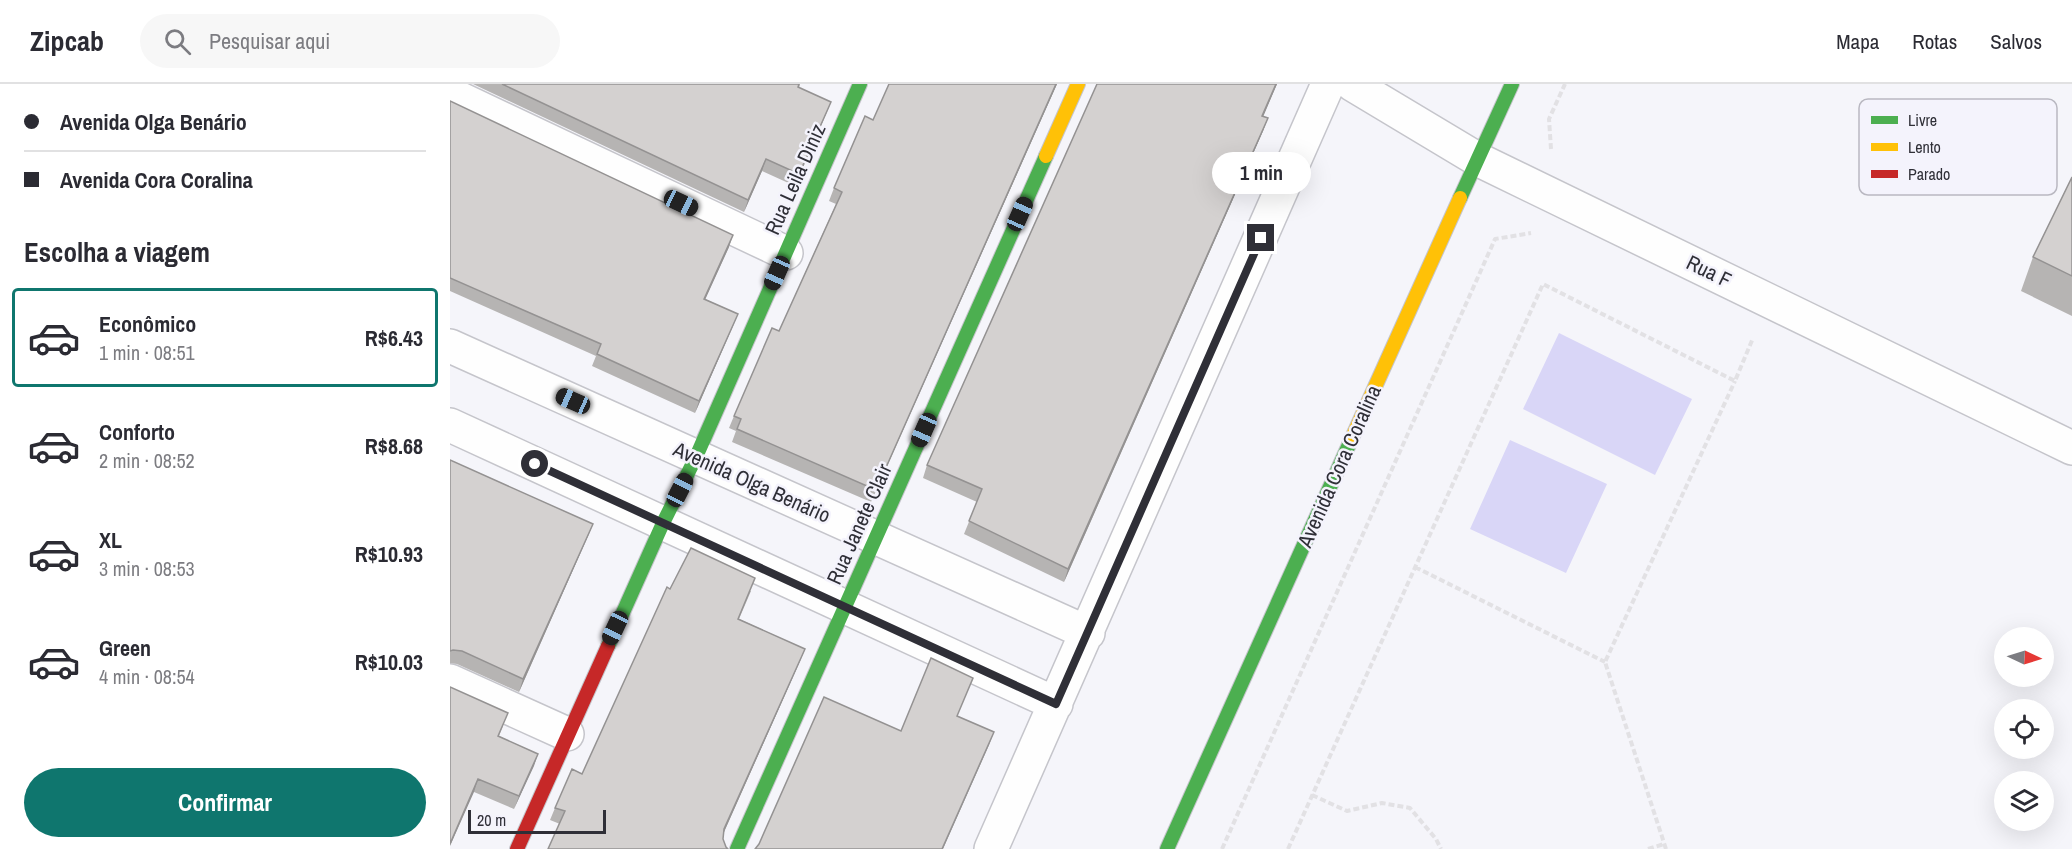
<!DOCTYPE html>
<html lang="pt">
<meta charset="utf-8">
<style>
body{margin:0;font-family:"Archivo Narrow",sans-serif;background:#f7f7f7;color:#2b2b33;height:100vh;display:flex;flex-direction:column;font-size:22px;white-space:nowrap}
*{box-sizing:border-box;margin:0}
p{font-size:20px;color:#7c7c81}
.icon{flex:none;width:33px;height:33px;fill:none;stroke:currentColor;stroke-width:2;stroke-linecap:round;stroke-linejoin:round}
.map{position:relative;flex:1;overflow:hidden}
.panel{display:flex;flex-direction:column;background:#fff;width:450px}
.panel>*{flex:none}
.banner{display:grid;align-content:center;height:132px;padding:0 24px;background:#fff}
.needle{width:39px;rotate:94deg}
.fabs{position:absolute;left:1544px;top:543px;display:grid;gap:12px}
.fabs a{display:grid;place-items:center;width:60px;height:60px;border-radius:50%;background:#fff;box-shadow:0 6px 24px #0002;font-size:30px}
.scale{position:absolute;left:18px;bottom:15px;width:138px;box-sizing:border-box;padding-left:6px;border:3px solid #2f2f37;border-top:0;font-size:16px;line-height:21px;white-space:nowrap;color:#2f2f37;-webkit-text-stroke:4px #f4f3fc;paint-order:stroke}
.end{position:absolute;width:27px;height:27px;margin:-14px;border:8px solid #2f2f37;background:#fff;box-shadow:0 0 0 3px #fff}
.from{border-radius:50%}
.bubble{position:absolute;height:42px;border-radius:21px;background:#fff;box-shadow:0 6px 24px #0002;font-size:20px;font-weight:800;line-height:42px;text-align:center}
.car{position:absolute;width:18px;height:36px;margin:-18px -9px;border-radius:8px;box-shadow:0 0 4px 2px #0007;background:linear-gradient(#222 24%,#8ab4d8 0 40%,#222 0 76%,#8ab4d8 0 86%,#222 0)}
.banner b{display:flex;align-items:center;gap:21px;height:57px;font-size:22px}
.banner b+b{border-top:2px solid #e1e1e2}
.banner i{width:15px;height:15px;background:#2b2b33}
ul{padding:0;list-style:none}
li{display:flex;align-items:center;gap:18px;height:99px;margin:0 12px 9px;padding:0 12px;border:3px solid transparent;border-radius:6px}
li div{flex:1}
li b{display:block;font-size:22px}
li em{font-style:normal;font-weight:800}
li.selected{border-color:#0f766e}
li>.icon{width:54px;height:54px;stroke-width:1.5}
h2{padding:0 24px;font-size:27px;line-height:72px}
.action{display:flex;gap:12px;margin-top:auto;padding:12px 24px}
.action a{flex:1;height:69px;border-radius:36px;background:#0f766e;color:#fff;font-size:24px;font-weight:800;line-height:69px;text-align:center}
header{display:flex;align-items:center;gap:36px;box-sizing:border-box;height:84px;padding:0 30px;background:#fff;border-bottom:2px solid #e1e1e2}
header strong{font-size:28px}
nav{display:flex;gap:33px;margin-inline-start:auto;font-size:21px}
.search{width:420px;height:54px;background:#f7f7f7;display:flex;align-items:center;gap:15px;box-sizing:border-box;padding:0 21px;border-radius:33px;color:#7c7c81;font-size:22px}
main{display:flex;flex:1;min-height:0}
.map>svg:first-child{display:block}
</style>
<header>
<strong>Zipcab</strong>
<div class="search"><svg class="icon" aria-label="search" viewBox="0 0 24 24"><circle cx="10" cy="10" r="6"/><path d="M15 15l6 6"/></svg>Pesquisar aqui</div>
<nav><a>Mapa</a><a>Rotas</a><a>Salvos</a></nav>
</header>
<main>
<section class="panel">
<div class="banner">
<b><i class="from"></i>Avenida Olga Benário</b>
<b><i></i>Avenida Cora Coralina</b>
</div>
<h2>Escolha a viagem</h2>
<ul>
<li class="selected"><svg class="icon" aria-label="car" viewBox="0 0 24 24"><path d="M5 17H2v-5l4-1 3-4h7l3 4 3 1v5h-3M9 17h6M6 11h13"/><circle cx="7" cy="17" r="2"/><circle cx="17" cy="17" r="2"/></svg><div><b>Econômico</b><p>1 min · 08:51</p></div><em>R$6.43</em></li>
<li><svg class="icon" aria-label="car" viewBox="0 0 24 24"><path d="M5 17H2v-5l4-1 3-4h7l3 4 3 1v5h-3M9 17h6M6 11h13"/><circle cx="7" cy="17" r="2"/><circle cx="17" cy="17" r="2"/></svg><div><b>Conforto</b><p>2 min · 08:52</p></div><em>R$8.68</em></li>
<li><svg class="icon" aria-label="car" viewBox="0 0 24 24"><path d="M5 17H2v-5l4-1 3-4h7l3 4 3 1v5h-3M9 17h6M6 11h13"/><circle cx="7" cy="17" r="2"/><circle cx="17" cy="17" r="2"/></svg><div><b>XL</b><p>3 min · 08:53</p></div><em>R$10.93</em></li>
<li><svg class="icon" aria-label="car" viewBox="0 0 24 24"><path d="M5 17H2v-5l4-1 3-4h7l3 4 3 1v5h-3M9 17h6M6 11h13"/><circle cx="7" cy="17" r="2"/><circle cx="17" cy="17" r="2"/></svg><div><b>Green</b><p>4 min · 08:54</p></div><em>R$10.03</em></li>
</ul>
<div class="action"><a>Confirmar</a></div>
</section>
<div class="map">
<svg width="1622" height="765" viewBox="0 0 1622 765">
<rect width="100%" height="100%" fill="#f5f5fa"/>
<path fill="#d9d6f7" d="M1109,249L1242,315L1205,391L1073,325Z
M1060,356L1157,400L1116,489L1020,445Z"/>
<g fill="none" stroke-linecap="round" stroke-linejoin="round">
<g stroke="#c5c5cb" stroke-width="36">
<path id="street" d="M902,0L1027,75L1622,364
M0,10L336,169
M0,262L638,549
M0,341L606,620
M0,597L117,650
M541,765L878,0"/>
</g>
<g stroke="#c5c5cb" stroke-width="16">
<path id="fast" d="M1010,114L1062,0
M158,562L213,439L246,373L410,0
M287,765L596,72
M717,765L902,354"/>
</g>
<g stroke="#c5c5cb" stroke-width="16">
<path id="slow" d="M596,72L628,0
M902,354L1010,114"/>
</g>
<g stroke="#c5c5cb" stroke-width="16">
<path id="jam" d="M67,765L158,562"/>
</g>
<path stroke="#e2e1e4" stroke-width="4" stroke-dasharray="6 3" stroke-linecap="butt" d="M1101,65L1099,35L1115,0
M965,483L1155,578
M862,711L897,727L932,719L960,724L986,755L991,765
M772,765L1045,155L1081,149
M838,765L1093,200L1285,297L1303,254
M1198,765L1214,760
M1216,765L1155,578L1285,297"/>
<use href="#street" stroke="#fefefe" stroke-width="33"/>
<use href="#fast" stroke="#4caf50" stroke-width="14"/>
<use href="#slow" stroke="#ffc107" stroke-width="14"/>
<use href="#jam" stroke="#c62828" stroke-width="14"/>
</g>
<path fill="#b6b4b3" d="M23,0H350L349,4L381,18L345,102L312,87L294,128Z
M607,0L421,418L282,358L286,347L279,344L284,332L329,247L386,120L379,117L384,104L423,36Z
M646,0H827L813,32L818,34L813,47L614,498L514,450L527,418L473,394L477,381L646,4Z
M0,17L279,163L255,215L288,230L245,329L142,282L146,272L0,207Z
M1622,93V232L1571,207L1583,173Z
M0,376L143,440L138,452L69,608L7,580L0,579Z
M220,505L301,507L289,535L355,565L350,577L274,748L110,740L100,736L105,724L132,690Z
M0,603L53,642L49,652L88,670L64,725L24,708Z"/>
<path fill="#949292" d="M606,0H607L421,418L426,406Z
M826,0H827L808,45L812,32Z
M381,18L376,30L345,102L349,90Z
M818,34L813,47L614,498L618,485Z
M316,75L312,87L294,128L298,116Z
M283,151L279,163L250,227L254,215Z
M288,230L283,242L245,329L249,317Z
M143,440L138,452L69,608L73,595Z
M355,565L350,577L270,757L274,745Z
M544,648L539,661L493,765H492Z
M88,670L84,682L64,725L69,712Z
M28,695L24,708L0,762V760Z"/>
<path fill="#d4d1d0" stroke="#949292" stroke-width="1.5" d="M52,0H349L348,3L381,18L349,90L316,75L298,116Z
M439,0H606L426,406L287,345L291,335L284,332L322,244L329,247L392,108L384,104L415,32L423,36Z
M647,0H826L812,32L818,34L618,485L519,437L532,405L477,381Z
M0,17L283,151L254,215L288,230L249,317L147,270L151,260L0,194Z
M1622,93V192L1583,173Z
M0,376L143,440L73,595L12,567L3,566L0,567Z
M241,464L305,494L288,535L355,565L274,745L273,755L276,763L278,765H98L115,727L105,724L122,685L132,690L217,503L220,505Z
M481,574L523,594L507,632L544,648L492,765H305L309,760L374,613L451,647Z
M0,603L58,629L48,652L88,670L69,712L28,695L0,760Z"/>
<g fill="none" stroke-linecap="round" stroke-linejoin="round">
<path stroke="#2f2f37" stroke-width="8" d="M85,380L606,620L811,154"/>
</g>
<g text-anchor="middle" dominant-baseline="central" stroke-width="5" stroke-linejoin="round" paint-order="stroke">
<g font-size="21" fill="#2f2f37" stroke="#f4f3fc">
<text transform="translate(345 95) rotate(-66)">Rua Leila Diniz</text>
<text transform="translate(1259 187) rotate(26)">Rua F</text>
<text transform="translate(889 382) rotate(-66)">Avenida Cora Coralina</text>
<text transform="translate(302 398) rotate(24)">Avenida Olga Benário</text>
<text transform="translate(409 440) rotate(-66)">Rua Janete Clair</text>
</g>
</g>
<rect x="1409" y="15" width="198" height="96" rx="9" fill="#f4f3fc" stroke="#b9b8c1" stroke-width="1.5"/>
<rect x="1421" y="32" width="27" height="8" fill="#4caf50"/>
<rect x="1421" y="59" width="27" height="8" fill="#ffc107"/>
<rect x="1421" y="86" width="27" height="8" fill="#c62828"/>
<g font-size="16" fill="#2f2f37">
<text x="1458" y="42">Livre</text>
<text x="1458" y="69">Lento</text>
<text x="1458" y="96">Parado</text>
</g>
</svg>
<div class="fabs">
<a><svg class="needle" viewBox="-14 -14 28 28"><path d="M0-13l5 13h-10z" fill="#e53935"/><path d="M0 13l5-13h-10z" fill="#7c7c81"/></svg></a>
<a><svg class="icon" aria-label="locate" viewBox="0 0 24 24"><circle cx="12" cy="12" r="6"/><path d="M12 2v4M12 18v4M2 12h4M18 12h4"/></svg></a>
<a><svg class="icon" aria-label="layers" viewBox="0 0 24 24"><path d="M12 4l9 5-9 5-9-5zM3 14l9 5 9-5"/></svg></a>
</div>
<div class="scale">20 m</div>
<i class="end from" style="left:85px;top:380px"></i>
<i class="end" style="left:811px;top:154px"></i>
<div class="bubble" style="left:762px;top:68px;width:99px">1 min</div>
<i class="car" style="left:231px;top:119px;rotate:115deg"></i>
<i class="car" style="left:570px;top:130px;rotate:24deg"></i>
<i class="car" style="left:327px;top:189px;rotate:204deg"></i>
<i class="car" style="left:123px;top:317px;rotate:294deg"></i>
<i class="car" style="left:474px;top:346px;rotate:204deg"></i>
<i class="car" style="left:230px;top:406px;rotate:27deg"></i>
<i class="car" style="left:165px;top:544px;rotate:205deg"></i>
</div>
</main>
